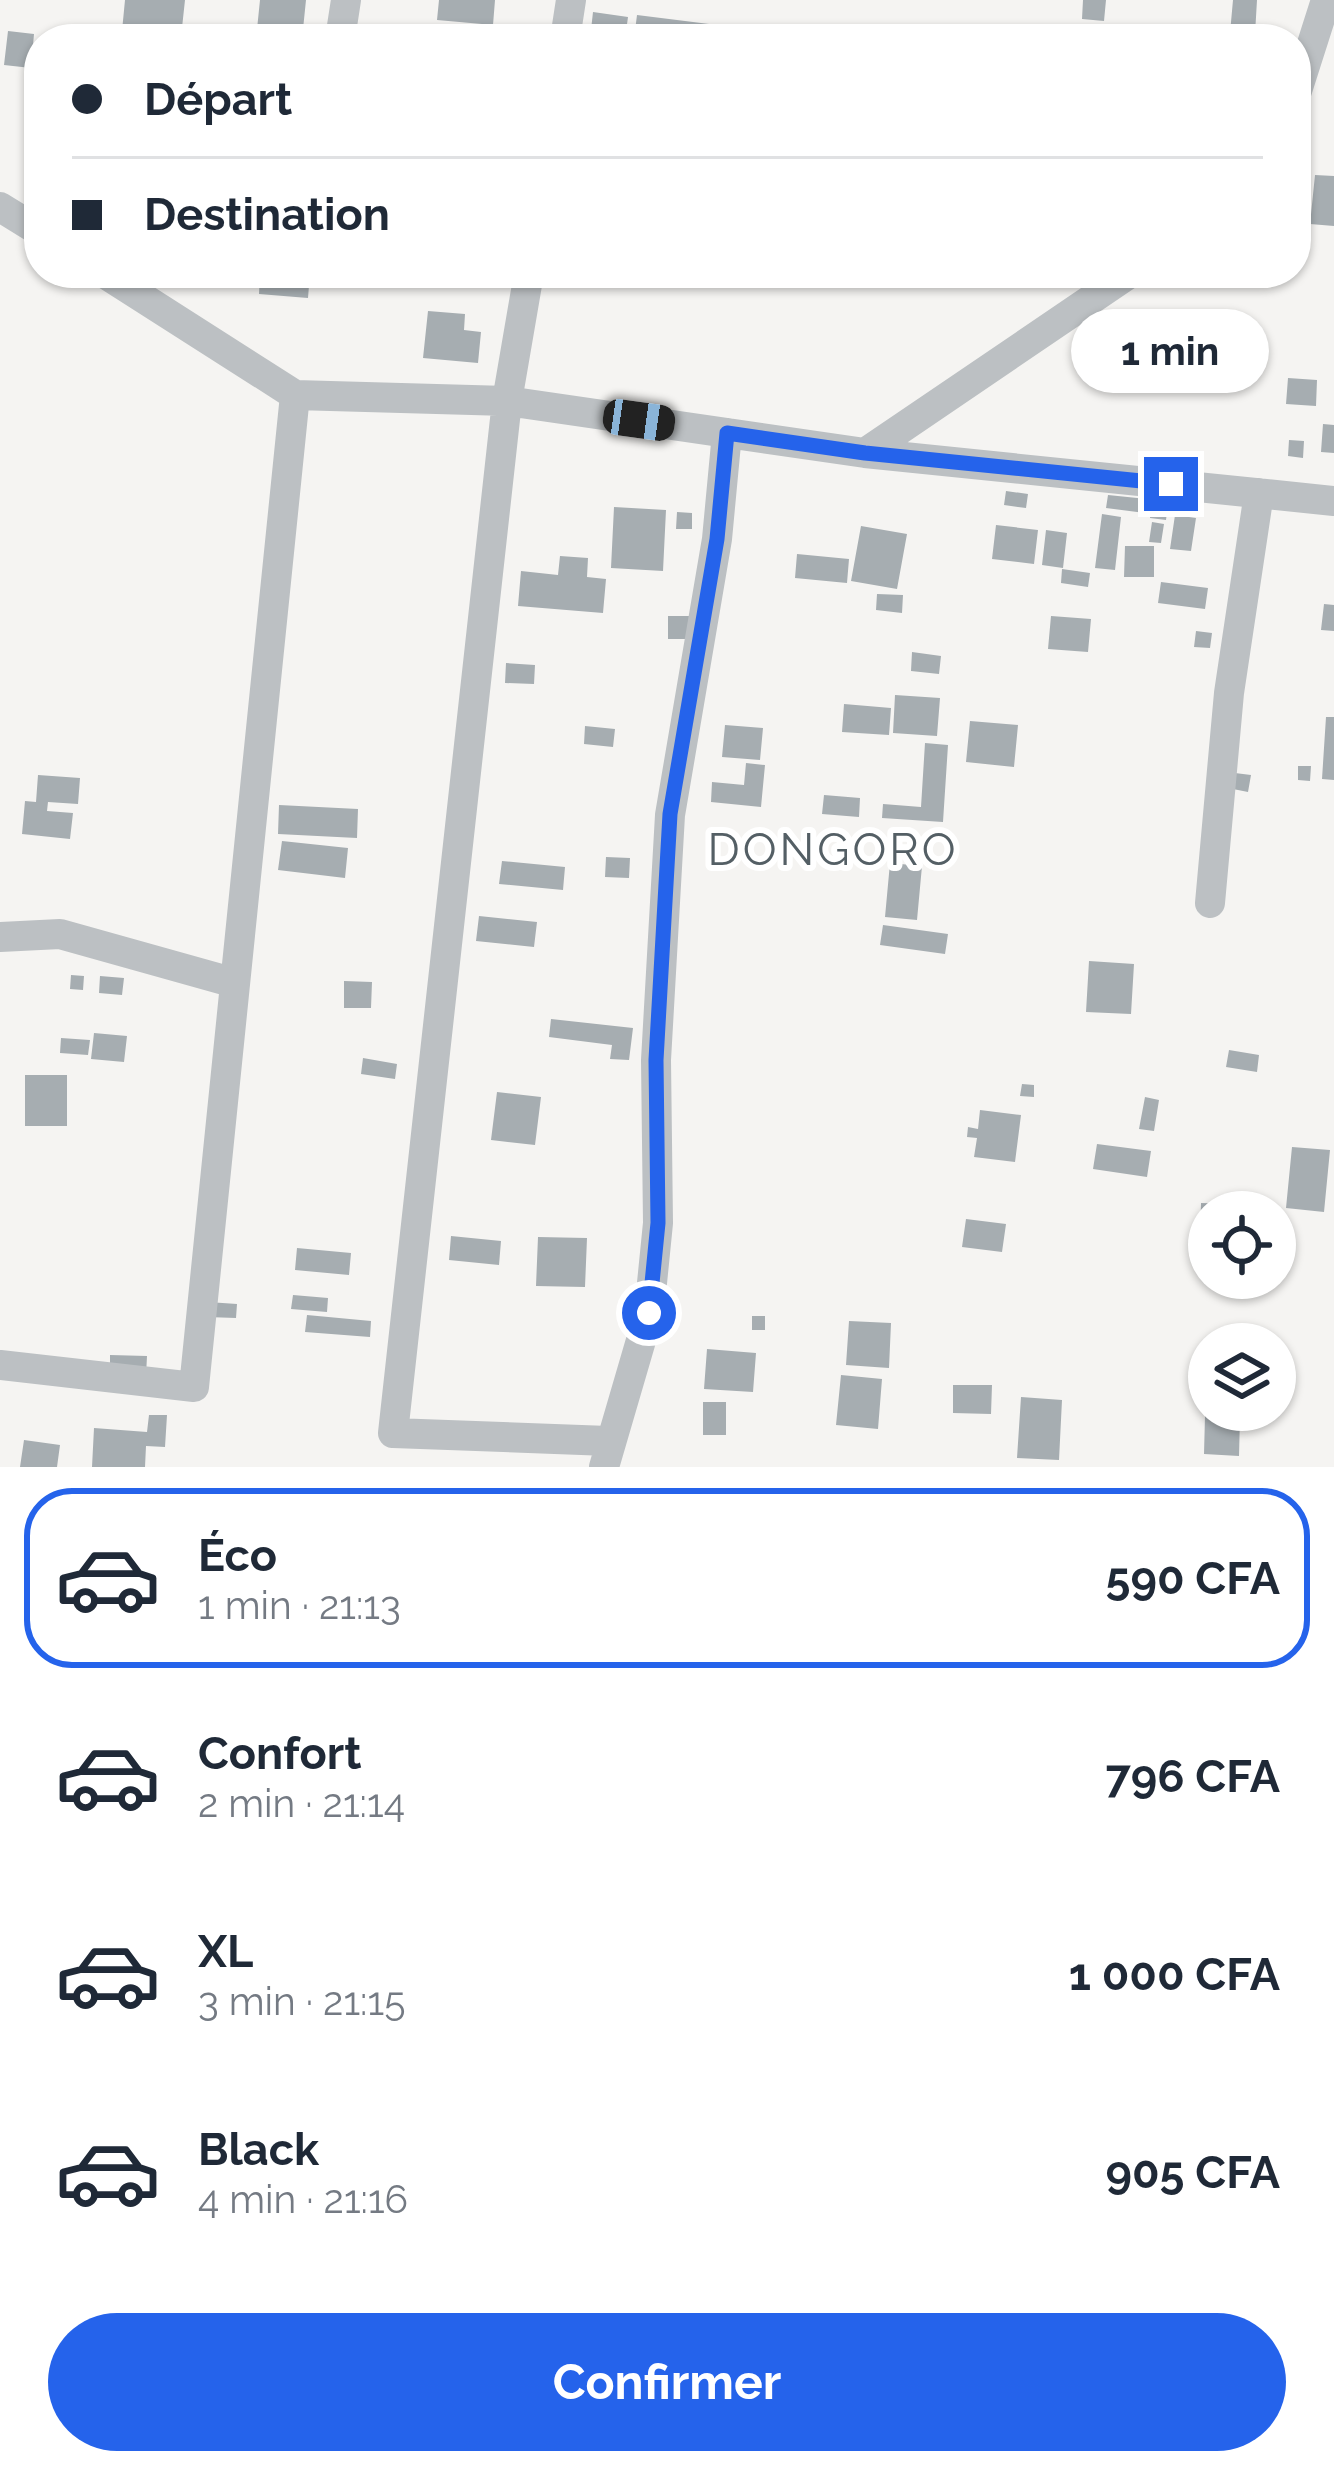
<!DOCTYPE html>
<html lang="fr">
<meta charset="utf-8">
<style>
body{margin:0;font-family:Raleway,sans-serif;background:#f6f6f7;color:#1f2937;height:100vh;display:flex;flex-direction:column;font-size:45px;white-space:nowrap}
*{box-sizing:border-box;margin:0}
p{font-size:39px;color:#747a83}
.icon{flex:none;width:66px;height:66px;fill:none;stroke:currentColor;stroke-width:2;stroke-linecap:round;stroke-linejoin:round}
.map{position:relative;height:1467px;overflow:hidden}
.drawer{display:flex;flex-direction:column;background:#fff;flex:1}
.drawer>*{flex:none}
.guide{position:absolute;left:24px;top:24px;width:1287px;height:264px;border-radius:48px;box-shadow:0 3px 9px #0004;display:grid;align-content:center;height:264px;padding:0 48px;background:#fff}
.controls{position:absolute;left:1188px;top:1191px;display:grid;gap:24px}
.controls a{display:grid;place-items:center;width:108px;height:108px;border-radius:50%;background:#fff;box-shadow:0 3px 9px #0004;font-size:60px}
.end{position:absolute;width:54px;height:54px;margin:-27px;border:15px solid #2563eb;background:#fff;box-shadow:0 0 0 6px #fff}
.from{border-radius:50%}
.bubble{position:absolute;height:84px;border-radius:42px;background:#fff;box-shadow:0 3px 9px #0004;font-size:39px;font-weight:700;line-height:84px;text-align:center}
.car{position:absolute;width:36px;height:72px;margin:-36px -18px;border-radius:15px;box-shadow:0 0 9px 3px #0007;background:linear-gradient(#222 24%,#8ab4d8 0 40%,#222 0 76%,#8ab4d8 0 86%,#222 0)}
.guide b{display:flex;align-items:center;gap:42px;height:114px;font-size:45px}
.guide b+b{border-top:3px solid #e0e1e3}
.guide i{width:30px;height:30px;background:#1f2937}
ul{padding:21px 0 0;list-style:none}
li{display:flex;align-items:center;gap:36px;height:180px;margin:0 24px 18px;padding:0 24px;border:6px solid transparent;border-radius:48px}
li div{flex:1}
li b{display:block;font-size:45px}
li em{font-style:normal;font-weight:700}
li.on{border-color:#2563eb}
li>.icon{width:108px;height:108px;stroke-width:1.5}
.primary-button{display:flex;gap:24px;margin-top:auto;padding:24px 48px}
.primary-button a{flex:1;height:138px;border-radius:72px;background:#2563eb;color:#fff;font-size:48px;font-weight:700;line-height:138px;text-align:center}
.map>svg:first-child{display:block}
</style>
<div class="map">
<svg width="1334" height="1467" viewBox="0 0 1334 1467">
<rect width="100%" height="100%" fill="#f5f4f2"/>
<path fill="#a6adb1" d="M125,0H185L181,37L122,31Z
M260,0H306L302,39H256Z
M439,0H495L493,25L437,20Z
M1083,0H1106L1104,21L1082,19Z
M1233,0H1257L1255,34L1230,33Z
M593,12L628,17L625,39H590Z
M637,15L741,28L739,39H634Z
M763,25L841,36V39H761Z
M58,27L94,31L93,39H57Z
M8,31L34,34L31,68L4,65Z
M448,32L487,36V39H447Z
M1315,175L1334,176V226L1310,224Z
M260,273H310L308,298L259,294Z
M428,311L465,314L464,330L481,332L478,363L423,358Z
M1288,378L1317,380L1316,406L1286,404Z
M1323,424L1334,425V453L1321,452Z
M1289,440L1304,441L1303,458L1288,456Z
M1006,491L1028,494L1026,508L1004,505Z
M1108,495L1147,499L1145,513L1106,508Z
M1152,503L1168,505L1166,520L1150,518Z
M614,507L666,510L663,571L611,568Z
M677,512L692,513V529H676Z
M1102,514L1121,517L1115,570L1095,568Z
M1175,515L1196,518L1191,551L1170,549Z
M1152,522L1164,524L1161,543L1149,542Z
M996,525L1038,530L1034,564L992,559Z
M861,526L907,534L897,589L851,581Z
M1046,530L1067,533L1063,568L1042,565Z
M1125,546H1154V577H1124Z
M797,554L849,559L847,583L795,578Z
M560,556L588,558L587,577L606,579L603,613L518,606L521,571L558,575Z
M1062,569L1090,573L1088,587L1061,583Z
M1161,582L1208,588L1205,609L1158,603Z
M877,594L903,595L902,613L876,610Z
M1324,604L1334,605V631L1321,630Z
M668,616H690V639H668Z
M1051,616L1091,619L1088,652L1048,649Z
M1196,631L1212,633L1210,648L1194,647Z
M912,652L941,656L939,674L911,671Z
M506,663L535,665L534,684L505,683Z
M895,695L940,698L937,736L893,733Z
M844,704L891,708L889,735L842,732Z
M1326,717H1334V780L1322,779Z
M970,721L1018,725L1014,767L966,762Z
M725,725L763,728L760,760L722,757Z
M585,726L615,729L613,747L584,744Z
M925,743L948,745L943,822L882,818L883,804L921,807Z
M746,763L765,765L761,807L711,802L712,782L744,785Z
M1298,766H1311L1310,781L1298,780Z
M1235,773L1251,775L1248,792L1233,789Z
M38,775L80,778L78,804L48,802L47,811L73,813L70,839L22,834L25,801L36,802Z
M824,795L860,798L859,817L822,814Z
M279,805L358,809L357,838L278,834Z
M282,841L348,848L345,878L278,870Z
M606,857L630,858L629,878L605,877Z
M502,861L565,867L563,890L499,884Z
M890,863L922,866L917,920L885,917Z
M479,916L537,922L534,947L476,941Z
M883,925L948,934L945,954L880,945Z
M1089,961L1134,964L1131,1014L1086,1012Z
M71,975L84,976L83,990L70,989Z
M100,976L124,978L122,995L99,993Z
M344,981L372,982L371,1008H344Z
M551,1019L633,1028L629,1060L610,1059L612,1045L549,1037Z
M94,1033L127,1036L124,1062L91,1059Z
M61,1038L90,1040L88,1055L60,1053Z
M1229,1050L1259,1055L1257,1072L1226,1067Z
M363,1058L397,1064L395,1079L361,1074Z
M25,1075H67V1126H25Z
M1022,1084L1034,1085V1097L1020,1096Z
M497,1092L541,1097L535,1145L491,1140Z
M1145,1097L1159,1100L1154,1131L1139,1129Z
M980,1110L1021,1115L1015,1162L974,1157L977,1138L967,1137L968,1127L978,1129Z
M1097,1144L1151,1151L1147,1177L1093,1169Z
M1292,1147L1330,1150L1324,1212L1286,1208Z
M1201,1203L1238,1204V1212H1209V1240H1200Z
M966,1219L1006,1224L1002,1252L962,1247Z
M451,1236L501,1241L499,1265L449,1260Z
M538,1237L587,1238L585,1287L536,1286Z
M297,1248L351,1253L349,1275L295,1270Z
M293,1295L328,1298L327,1312L291,1309Z
M208,1302L237,1304L236,1318L207,1317Z
M307,1315L371,1321L370,1337L305,1332Z
M752,1316H765V1330H752Z
M849,1321L891,1323L889,1368L846,1365Z
M707,1349L756,1353L753,1392L704,1389Z
M110,1355L147,1356L146,1376L110,1375Z
M841,1375L882,1379L878,1429L836,1425Z
M953,1385H992L991,1414L953,1413Z
M1021,1397L1062,1400L1059,1460L1017,1458Z
M703,1402H726V1435H703Z
M149,1415H167L165,1447L146,1446L145,1467H92L94,1428L147,1432Z
M1205,1416L1240,1417L1239,1456L1204,1454Z
M24,1440L60,1445L57,1467H20Z"/>
<g fill="none" stroke-linecap="round" stroke-linejoin="round">
<path stroke="#bcc0c3" stroke-width="30" d="M340,39L346,0
M565,39L571,0
M1296,94L1326,0
M0,207L39,231
M104,273L295,395
M529,273L507,401L393,1433L608,1441
M865,453L1130,273
M1210,903L1229,693L1259,493
M0,937L60,934L235,983
M0,1365L194,1387L295,395L507,401L865,453L1334,501
M604,1467L649,1313L658,1223L656,1060L670,815L717,539L727,433"/>
</g>
<g fill="none" stroke-linecap="round" stroke-linejoin="round">
<path stroke="#2563eb" stroke-width="15" d="M649,1313L658,1223L656,1060L670,814L717,539L727,433L865,453L1171,484"/>
</g>
<g text-anchor="middle" dominant-baseline="central" stroke-width="12" stroke-linejoin="round" paint-order="stroke">
<g font-size="45" letter-spacing="3" fill="#545f65" stroke="#fff">
<text x="833" y="849">DONGORO</text>
</g>
</g>
</svg>
<div class="controls">
<a><svg class="icon" aria-label="locate" viewBox="0 0 24 24"><circle cx="12" cy="12" r="6"/><path d="M12 2v4M12 18v4M2 12h4M18 12h4"/></svg></a>
<a><svg class="icon" aria-label="layers" viewBox="0 0 24 24"><path d="M12 4l9 5-9 5-9-5zM3 14l9 5 9-5"/></svg></a>
</div>
<i class="end from" style="left:649px;top:1313px"></i>
<i class="end" style="left:1171px;top:484px"></i>
<div class="bubble" style="left:1071px;top:309px;width:198px">1 min</div>
<i class="car" style="left:639px;top:420px;rotate:98deg"></i>
<div class="guide">
<b><i class="from"></i>Départ</b>
<b><i></i>Destination</b>
</div>
</div>
<section class="drawer">
<ul>
<li class="on"><svg class="icon" aria-label="car" viewBox="0 0 24 24"><path d="M5 17H2v-5l4-1 3-4h7l3 4 3 1v5h-3M9 17h6M6 11h13"/><circle cx="7" cy="17" r="2"/><circle cx="17" cy="17" r="2"/></svg><div><b>Éco</b><p>1 min · 21:13</p></div><em>590 CFA</em></li>
<li><svg class="icon" aria-label="car" viewBox="0 0 24 24"><path d="M5 17H2v-5l4-1 3-4h7l3 4 3 1v5h-3M9 17h6M6 11h13"/><circle cx="7" cy="17" r="2"/><circle cx="17" cy="17" r="2"/></svg><div><b>Confort</b><p>2 min · 21:14</p></div><em>796 CFA</em></li>
<li><svg class="icon" aria-label="car" viewBox="0 0 24 24"><path d="M5 17H2v-5l4-1 3-4h7l3 4 3 1v5h-3M9 17h6M6 11h13"/><circle cx="7" cy="17" r="2"/><circle cx="17" cy="17" r="2"/></svg><div><b>XL</b><p>3 min · 21:15</p></div><em>1 000 CFA</em></li>
<li><svg class="icon" aria-label="car" viewBox="0 0 24 24"><path d="M5 17H2v-5l4-1 3-4h7l3 4 3 1v5h-3M9 17h6M6 11h13"/><circle cx="7" cy="17" r="2"/><circle cx="17" cy="17" r="2"/></svg><div><b>Black</b><p>4 min · 21:16</p></div><em>905 CFA</em></li>
</ul>
<div class="primary-button"><a>Confirmer</a></div>
</section>
